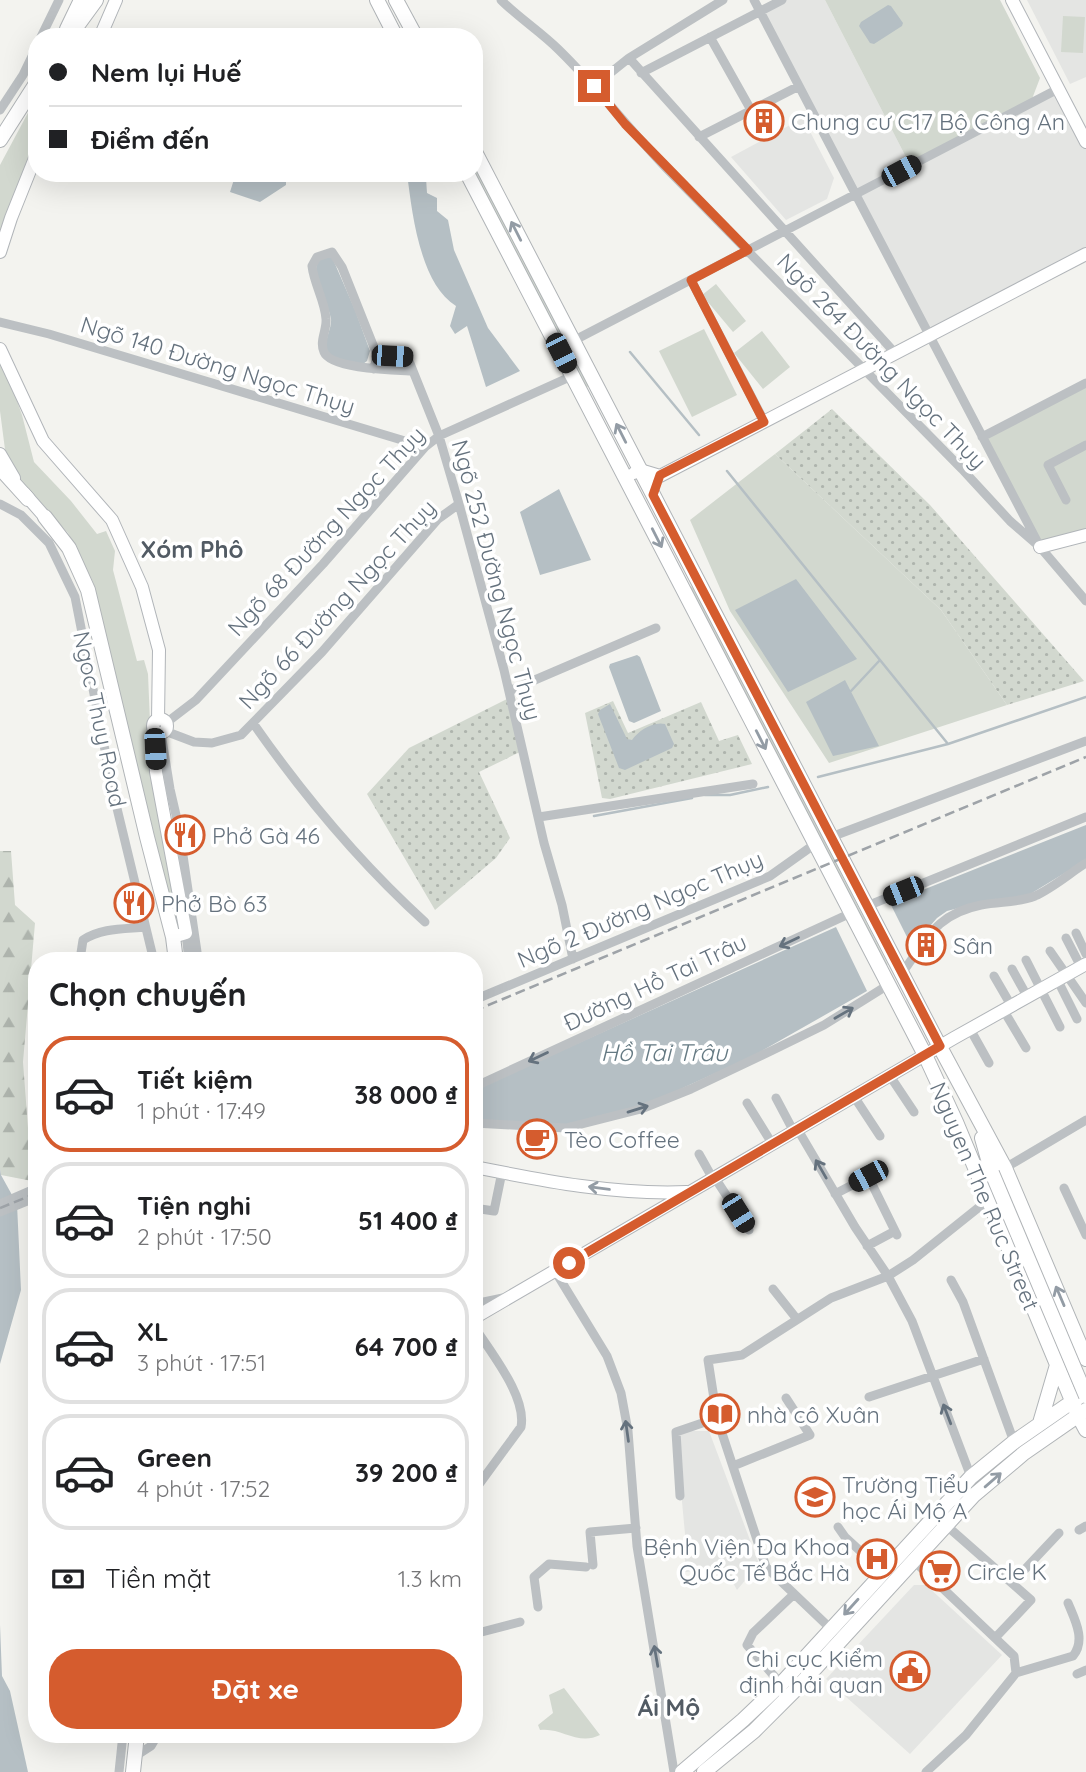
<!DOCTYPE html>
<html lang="vi">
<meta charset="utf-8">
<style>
body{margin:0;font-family:Quicksand,sans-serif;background:#f6f6f6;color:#202124;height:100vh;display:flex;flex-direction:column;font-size:26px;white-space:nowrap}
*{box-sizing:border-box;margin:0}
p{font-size:23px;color:#757577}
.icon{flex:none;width:38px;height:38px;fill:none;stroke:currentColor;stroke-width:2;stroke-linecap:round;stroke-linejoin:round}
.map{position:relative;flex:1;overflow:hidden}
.panel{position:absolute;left:28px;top:952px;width:455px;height:791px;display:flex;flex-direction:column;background:#fff;border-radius:28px;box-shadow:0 7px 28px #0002}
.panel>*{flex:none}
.top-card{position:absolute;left:28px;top:28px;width:455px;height:154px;border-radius:28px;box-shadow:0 7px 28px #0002;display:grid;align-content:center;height:154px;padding:0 21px;background:#fff}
.end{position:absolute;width:32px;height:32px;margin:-16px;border:9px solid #d55c2e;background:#fff;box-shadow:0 0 0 4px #fff}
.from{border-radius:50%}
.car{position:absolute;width:21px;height:42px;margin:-21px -10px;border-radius:9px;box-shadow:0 0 5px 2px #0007;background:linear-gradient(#222 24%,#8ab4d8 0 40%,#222 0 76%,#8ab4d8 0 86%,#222 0)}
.top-card b{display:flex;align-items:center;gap:24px;height:66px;font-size:26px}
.top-card b+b{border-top:2px solid #e0e0e0}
.top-card i{width:18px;height:18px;background:#202124}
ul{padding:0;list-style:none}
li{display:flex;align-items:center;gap:21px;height:116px;margin:0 14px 10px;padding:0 7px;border:4px solid #e0e0e0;border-radius:28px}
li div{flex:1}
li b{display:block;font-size:26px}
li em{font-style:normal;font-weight:800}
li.active{border-color:#d55c2e}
li>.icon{width:63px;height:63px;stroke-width:1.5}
h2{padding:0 21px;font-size:32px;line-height:84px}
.pay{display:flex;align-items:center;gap:18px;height:77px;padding:0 21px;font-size:26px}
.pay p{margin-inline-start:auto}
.primary-button{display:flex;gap:14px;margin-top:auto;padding:14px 21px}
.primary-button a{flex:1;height:80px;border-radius:28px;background:#d55c2e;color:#fff;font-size:28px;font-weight:800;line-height:80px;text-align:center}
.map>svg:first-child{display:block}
</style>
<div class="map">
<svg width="1086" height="1772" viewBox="0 0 1086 1772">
<defs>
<pattern id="forest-firs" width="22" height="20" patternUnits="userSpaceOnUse" patternTransform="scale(1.75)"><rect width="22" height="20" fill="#d2d8cf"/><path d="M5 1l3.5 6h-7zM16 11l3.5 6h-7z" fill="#aeb4ad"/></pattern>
<pattern id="garden-dots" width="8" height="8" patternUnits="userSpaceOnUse" patternTransform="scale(1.75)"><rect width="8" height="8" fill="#d2d8cf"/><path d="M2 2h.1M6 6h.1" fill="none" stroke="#aeb4ad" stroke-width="1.8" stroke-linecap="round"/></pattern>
</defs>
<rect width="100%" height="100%" fill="#f3f3ef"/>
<path fill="#e4e5e3" d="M782,0H825L909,163L1058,89L1086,142V254L929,336L760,11Z
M1027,0H1086V77L1070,84Z
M803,118L834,178L827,199L786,220L731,157Z
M679,1431H709L759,1564L737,1590L725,1568L685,1572V1534L679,1469Z
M914,1585H926L1002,1655L910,1754L826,1679Z"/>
<path fill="#d2d8cf" d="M825,0H1000L1040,78L1032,99L909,163Z
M1063,16L1085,17L1083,53L1061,52Z
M37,96V141L21,177L0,246V165Z
M474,164L590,387H588L583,384L474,173Z
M716,284L746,321L733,332L702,295Z
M704,329L737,395L692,417L659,351Z
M762,331L790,367L763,389L734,353Z
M0,353L22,415L34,462L71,501L97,534L106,531L115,551L113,570L137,661L144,660L148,674L151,746L180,929H177L93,582L68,533L15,474L6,457L0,411Z
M1086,383V536L1040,547L982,437Z
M775,454L941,610L1007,705L829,763L730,611L690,520Z
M689,585L695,589L888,965L884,963Z
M564,1688L600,1735C578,1746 561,1727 540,1730L538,1725L553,1713L549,1695Z"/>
<path fill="url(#forest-firs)" d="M0,851H11L15,905L35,923L23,1062L32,1181L1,1175L0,1168Z"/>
<path fill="url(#garden-dots)" d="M832,409L930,505L1084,681L1007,705L941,610L775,454Z
M507,699L520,752L479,772L510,838L496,858L435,910L367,794L409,748Z
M613,701L628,733L701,702L719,741L738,735L752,764L610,799L602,798L585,713Z"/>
<path fill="#b5bfc4" d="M888,5L891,6L903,23L902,26L874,44L870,43L859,26L861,22Z
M236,173H286V185L260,202L230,192Z
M407,173H424L426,178L427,193L437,198V211L448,220L454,250L488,328L520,371L486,387L467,326L455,334L450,326L456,306C420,284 412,213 407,173Z
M325,257H332L355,310L370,351L367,361L363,364C353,362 333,361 327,351C323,342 332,329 331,319C328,300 310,279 318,261Z
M559,489L591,560L540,575L520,512Z
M796,579L857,659L788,692L735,610Z
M637,655L640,657L661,711L634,723L629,721L609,667L610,664Z
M845,680L879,746L833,756L806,702Z
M610,704L627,739L632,740C638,731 653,721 665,724L674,744L672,748L625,770L619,768L598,714L600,710Z
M1086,825V860L1027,896L982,902L947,911L937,918L912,947L890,903Z
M836,927L867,991L753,1056L652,1102L569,1125L474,1121V1090Z
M0,1168L1,1175L17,1204L21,1290L0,1364Z
M0,1625L2,1676L10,1691L28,1772H0Z"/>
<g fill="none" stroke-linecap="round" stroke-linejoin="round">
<path stroke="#b5bfc4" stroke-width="2.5" d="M630,352L699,435
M727,471L948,744
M851,691L880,660
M818,777L948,744L1086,697
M705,795H730L768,787
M594,816L692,798"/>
<g stroke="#b1b5b9" stroke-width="14">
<path id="secondary" d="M1012,0L1086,142
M100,37L116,0
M0,252L11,218L37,153
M0,349L43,441L112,520L142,587L159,650L158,720
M0,454L14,478
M634,473L640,470L660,476L1086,254
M24,493L45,517
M1040,547L1086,535
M153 726a7 7 0 1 1 14 0a7 7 0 1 1-14 0Z
M154,729L156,772L186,933L173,937
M474,1167C545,1181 615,1195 687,1192
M474,1318L954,1038L1086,964"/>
</g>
<g stroke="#b0b4b7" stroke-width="16">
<path id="primary" d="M377,0L396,37
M396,0L416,37
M67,29L81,0
M69,37L96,0
M0,140L37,82
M474,150L940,1047L1005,1168L1086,1359
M467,173L925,1055L956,1122L1078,1415L1086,1430
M0,468L28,499
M45,517L69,548L88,590L147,837L173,937L176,961
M982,1138L992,1173
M1040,1423L1057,1365
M133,1772L137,1734
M682,1772L743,1720L781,1684L971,1477L1014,1442L1079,1397
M704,1772L754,1731L797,1688L973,1496L1024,1453L1086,1410"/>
</g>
<path stroke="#bcc0c3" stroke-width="9" d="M501,0C519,18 541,32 559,50C597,87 629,129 666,168L962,469L1010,521L1040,547L1086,601
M754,0L1037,541
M41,37L59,0
M710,37L751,110
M629,58L895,353
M641,73L782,0
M594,86L629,58L723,0
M0,110L23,75L37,46
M699,137L799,86
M691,280L764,421
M0,322L49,334L425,447
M573,341L1058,89
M377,355L407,356L439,436L459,504L504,670L544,843L562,905L573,959
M374,369L377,355L342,267L332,252L317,257L312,266C314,284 325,301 326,319C327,330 319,341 324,352C331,369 393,370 412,371
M982,437L1086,383
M1066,500L1048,465L1086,445
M0,504L21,515L49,543L75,597L114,796L152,953L151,961
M509,691L656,628
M166,723L196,700L323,564L425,447L439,436L572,376
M253,723C304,796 360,863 425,922
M165,731L194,742L212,743L241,735L322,652L438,519L459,504
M161,733L170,789L179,828L197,952
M539,817L753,784
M831,837L1086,741
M867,906L1086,817
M186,933L189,961
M1076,933L1086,954
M1066,938L1081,967
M1050,951L1086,1003
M106,960H87L81,953L83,940C101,928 124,929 145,927
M1026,960L1060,1027
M1012,969L1028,998
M902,973C927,939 936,914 981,905C1000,901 1018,903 1035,896C1053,888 1070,873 1086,863
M994,976L1012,1007
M1058,981L1077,1019
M474,1000L770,876L815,844
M1004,1011L1026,1048
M970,1029L989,1063
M890,1076L914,1112
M474,1087L851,913
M776,1098L794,1132
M855,1098L880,1136
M747,1103L773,1145
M474,1123L566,1128L641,1109L691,1089L773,1050L824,1025L888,985
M798,1130L855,1227L888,1276L912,1321L971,1477
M699,1154L713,1179
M1005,1168L1086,1120
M868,1176L897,1235
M715,1178L749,1230
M1064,1188L1086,1235
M835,1194L879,1171
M0,1204L37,1188
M474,1208L494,1211L502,1172
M0,1212L37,1197
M867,1246L895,1231
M555,1271L607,1356L621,1393L628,1431L637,1546L674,1772
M951,1280L963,1302L1014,1442
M773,1289L796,1318
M474,1304L503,1298
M474,1326C490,1352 527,1396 521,1427L477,1487L474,1485
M869,1397L984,1359
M733,1466L810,1435L786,1398
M680,1496L676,1432L717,1418
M947,1526L1031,1600L995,1638
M838,1527L845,1537L883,1572
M1079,1530L1086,1526
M914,1561L1014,1656L1016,1673
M593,1565L590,1532L636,1528
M1012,1583L1059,1533
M538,1607L534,1577L549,1564L586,1567
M831,1629L766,1567L717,1418L708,1360L742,1355L831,1298L888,1276L913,1260L988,1200
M474,1634L520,1622
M1077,1674L1086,1670
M781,1684L747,1645L753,1633L793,1595
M134,1757L151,1746L158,1734
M119,1772L123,1734
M926,1772L966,1735L1016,1673L1073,1656C1086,1640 1075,1620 1068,1603"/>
<use href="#secondary" stroke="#fff" stroke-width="12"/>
<use href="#primary" stroke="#fff" stroke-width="14"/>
<path stroke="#9ea3a8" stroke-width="2.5" stroke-dasharray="10 5" stroke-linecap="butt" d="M474,1011L1086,757
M0,1208L37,1193"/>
<g stroke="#b0b4b7" stroke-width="16" stroke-linecap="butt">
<path id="primary-bridge" d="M992,1173L1086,1396"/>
</g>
<use href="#primary-bridge" stroke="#fff" stroke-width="14"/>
</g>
<defs><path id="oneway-shaft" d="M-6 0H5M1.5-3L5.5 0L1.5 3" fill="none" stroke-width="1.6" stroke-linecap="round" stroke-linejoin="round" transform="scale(1.75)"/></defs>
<g stroke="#939ca5">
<use href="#oneway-shaft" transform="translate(516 231) rotate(-117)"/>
<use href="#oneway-shaft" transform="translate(621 433) rotate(-117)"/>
<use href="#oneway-shaft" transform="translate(657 538) rotate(63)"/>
<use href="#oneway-shaft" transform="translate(761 740) rotate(63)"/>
<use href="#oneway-shaft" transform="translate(599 1188) rotate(-172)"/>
<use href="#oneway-shaft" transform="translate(1060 1296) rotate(-113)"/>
<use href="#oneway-shaft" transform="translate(993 1480) rotate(-41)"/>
<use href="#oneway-shaft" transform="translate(851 1607) rotate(132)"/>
</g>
<g stroke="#65727e">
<use href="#oneway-shaft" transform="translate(789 942) rotate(155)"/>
<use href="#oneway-shaft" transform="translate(844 1013) rotate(-30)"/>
<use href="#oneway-shaft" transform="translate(538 1057) rotate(155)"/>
<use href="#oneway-shaft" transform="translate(638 1109) rotate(-17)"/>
<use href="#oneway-shaft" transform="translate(821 1169) rotate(-120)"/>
<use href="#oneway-shaft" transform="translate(947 1414) rotate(-111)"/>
<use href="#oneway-shaft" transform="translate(627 1431) rotate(-98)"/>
<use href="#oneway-shaft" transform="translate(656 1656) rotate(-100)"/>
</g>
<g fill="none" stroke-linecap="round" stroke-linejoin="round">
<path stroke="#d55c2e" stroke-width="9" d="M569,1263L940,1046L653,495L660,475L764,422L691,280L748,250L625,124L594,86"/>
</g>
<defs>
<g id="building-ring" transform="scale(2.0125)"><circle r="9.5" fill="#fff" stroke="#d55c2e" stroke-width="1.5"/><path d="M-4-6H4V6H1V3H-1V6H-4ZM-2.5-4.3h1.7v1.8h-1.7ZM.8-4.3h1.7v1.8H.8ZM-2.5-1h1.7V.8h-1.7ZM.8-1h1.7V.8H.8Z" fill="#d55c2e"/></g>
<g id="restaurant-ring" transform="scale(2.0125)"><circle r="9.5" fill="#fff" stroke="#d55c2e" stroke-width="1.5"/><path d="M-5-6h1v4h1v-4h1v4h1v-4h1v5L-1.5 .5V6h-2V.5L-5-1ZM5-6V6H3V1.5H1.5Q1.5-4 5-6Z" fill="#d55c2e"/></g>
<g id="cafe-ring" transform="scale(2.0125)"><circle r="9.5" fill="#fff" stroke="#d55c2e" stroke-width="1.5"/><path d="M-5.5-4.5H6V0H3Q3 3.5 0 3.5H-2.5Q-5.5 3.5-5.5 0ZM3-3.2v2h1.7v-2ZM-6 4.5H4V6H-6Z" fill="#d55c2e"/></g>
<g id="library-ring" transform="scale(2.0125)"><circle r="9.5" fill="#fff" stroke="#d55c2e" stroke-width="1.5"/><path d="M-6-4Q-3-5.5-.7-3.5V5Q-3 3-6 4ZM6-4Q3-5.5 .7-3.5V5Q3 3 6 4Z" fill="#d55c2e"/></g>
<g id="school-ring" transform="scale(2.0125)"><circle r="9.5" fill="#fff" stroke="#d55c2e" stroke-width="1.5"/><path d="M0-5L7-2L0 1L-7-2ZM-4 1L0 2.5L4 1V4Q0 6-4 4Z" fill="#d55c2e"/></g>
<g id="hospital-ring" transform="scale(2.0125)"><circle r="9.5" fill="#fff" stroke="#d55c2e" stroke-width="1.5"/><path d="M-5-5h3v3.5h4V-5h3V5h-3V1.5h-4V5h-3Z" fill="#d55c2e"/></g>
<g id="supermarket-ring" transform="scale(2.0125)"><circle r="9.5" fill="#fff" stroke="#d55c2e" stroke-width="1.5"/><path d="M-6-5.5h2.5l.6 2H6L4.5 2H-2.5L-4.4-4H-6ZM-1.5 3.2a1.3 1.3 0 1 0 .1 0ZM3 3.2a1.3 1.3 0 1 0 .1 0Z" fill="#d55c2e"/></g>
<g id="civic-ring" transform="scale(2.0125)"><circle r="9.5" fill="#fff" stroke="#d55c2e" stroke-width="1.5"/><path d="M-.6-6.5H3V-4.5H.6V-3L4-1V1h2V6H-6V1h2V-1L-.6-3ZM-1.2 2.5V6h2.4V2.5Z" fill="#d55c2e"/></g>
</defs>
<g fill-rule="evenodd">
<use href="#building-ring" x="764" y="121"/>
<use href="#restaurant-ring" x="185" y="835"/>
<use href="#restaurant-ring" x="134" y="903"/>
<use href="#building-ring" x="926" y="945"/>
<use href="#cafe-ring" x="537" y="1139"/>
<use href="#library-ring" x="720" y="1414"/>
<use href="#school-ring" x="815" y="1497"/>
<use href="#hospital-ring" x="877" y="1559"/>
<use href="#supermarket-ring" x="940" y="1571"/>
<use href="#civic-ring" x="910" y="1671"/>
</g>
<g text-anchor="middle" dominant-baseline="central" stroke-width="7" stroke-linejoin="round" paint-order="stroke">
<g font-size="23" fill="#65727e" stroke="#fff" text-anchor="start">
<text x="791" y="121">Chung cư C17 Bộ Công An</text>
<text x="212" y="835">Phở Gà 46</text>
<text x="161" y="903">Phở Bò 63</text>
<text x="953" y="945">Sân</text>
<text x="564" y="1139">Tèo Coffee</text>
<text x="747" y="1414">nhà cô Xuân</text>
<text x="842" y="1484">Trường Tiểu<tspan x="842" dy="26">học Ái Mộ A</tspan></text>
<text x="850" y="1546" text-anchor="end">Bệnh Viện Đa Khoa<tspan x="850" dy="26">Quốc Tế Bắc Hà</tspan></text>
<text x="967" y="1571">Circle K</text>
<text x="883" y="1658" text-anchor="end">Chi cục Kiểm<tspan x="883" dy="26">định hải quan</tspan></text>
</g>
<g font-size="23" fill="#65727e" stroke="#fff">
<text transform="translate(882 361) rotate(46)">Ngõ 264 Đường Ngọc Thụy</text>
<text transform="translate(218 365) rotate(17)">Ngõ 140 Đường Ngọc Thụy</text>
<text transform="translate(326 531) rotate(-47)">Ngõ 68 Đường Ngọc Thụy</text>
<text transform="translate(497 580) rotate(75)">Ngõ 252 Đường Ngọc Thụy</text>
<text transform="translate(337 604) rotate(-47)">Ngõ 66 Đường Ngọc Thụy</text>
<text transform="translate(100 719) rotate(78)">Ngoc Thuy Road</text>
<text transform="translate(640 909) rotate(-23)">Ngõ 2 Đường Ngọc Thụy</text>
<text transform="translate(655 982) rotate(-25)">Đường Hồ Tai Trâu</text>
<text transform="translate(985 1196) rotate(67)">Nguyen The Ruc Street</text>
</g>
<g font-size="24" font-weight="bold" fill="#525b64" stroke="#fff">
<text x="192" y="549">Xóm Phô</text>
<text x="669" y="1707">Ái Mộ</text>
</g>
<g font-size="24" font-style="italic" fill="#657a83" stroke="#fff">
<text x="664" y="1052">Hồ Tai Trâu</text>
</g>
</g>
</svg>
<i class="end from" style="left:569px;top:1263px"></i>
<i class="end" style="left:594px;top:86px"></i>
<i class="car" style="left:901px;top:171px;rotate:62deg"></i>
<i class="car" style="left:561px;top:353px;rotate:153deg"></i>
<i class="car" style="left:392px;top:356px;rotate:93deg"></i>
<i class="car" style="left:155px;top:749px;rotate:177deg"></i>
<i class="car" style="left:903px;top:891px;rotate:248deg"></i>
<i class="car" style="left:868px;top:1176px;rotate:242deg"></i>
<i class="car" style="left:738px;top:1213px;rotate:148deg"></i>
<div class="top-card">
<b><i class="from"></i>Nem lụi Huế</b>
<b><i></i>Điểm đến</b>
</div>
<section class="panel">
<h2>Chọn chuyến</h2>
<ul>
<li class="active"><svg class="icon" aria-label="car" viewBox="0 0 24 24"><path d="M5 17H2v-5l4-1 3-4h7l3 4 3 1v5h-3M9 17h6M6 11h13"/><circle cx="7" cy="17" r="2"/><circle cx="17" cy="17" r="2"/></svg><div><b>Tiết kiệm</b><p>1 phút · 17:49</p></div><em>38 000 ₫</em></li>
<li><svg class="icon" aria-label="car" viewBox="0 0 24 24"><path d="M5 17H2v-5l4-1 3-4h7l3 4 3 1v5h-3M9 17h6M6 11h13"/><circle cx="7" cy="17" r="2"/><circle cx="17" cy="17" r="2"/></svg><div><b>Tiện nghi</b><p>2 phút · 17:50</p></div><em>51 400 ₫</em></li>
<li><svg class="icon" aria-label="car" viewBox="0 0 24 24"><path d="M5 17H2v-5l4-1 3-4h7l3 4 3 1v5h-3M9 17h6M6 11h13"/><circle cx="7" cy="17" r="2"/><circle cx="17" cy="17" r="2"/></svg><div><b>XL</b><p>3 phút · 17:51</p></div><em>64 700 ₫</em></li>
<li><svg class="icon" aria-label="car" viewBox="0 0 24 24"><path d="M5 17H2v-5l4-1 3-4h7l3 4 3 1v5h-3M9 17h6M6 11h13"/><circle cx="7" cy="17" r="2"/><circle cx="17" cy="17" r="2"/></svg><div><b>Green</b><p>4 phút · 17:52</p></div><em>39 200 ₫</em></li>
</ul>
<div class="pay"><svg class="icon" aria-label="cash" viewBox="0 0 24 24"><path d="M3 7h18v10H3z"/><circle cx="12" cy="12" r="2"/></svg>Tiền mặt<p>1.3 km</p></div>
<div class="primary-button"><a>Đặt xe</a></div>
</section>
</div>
